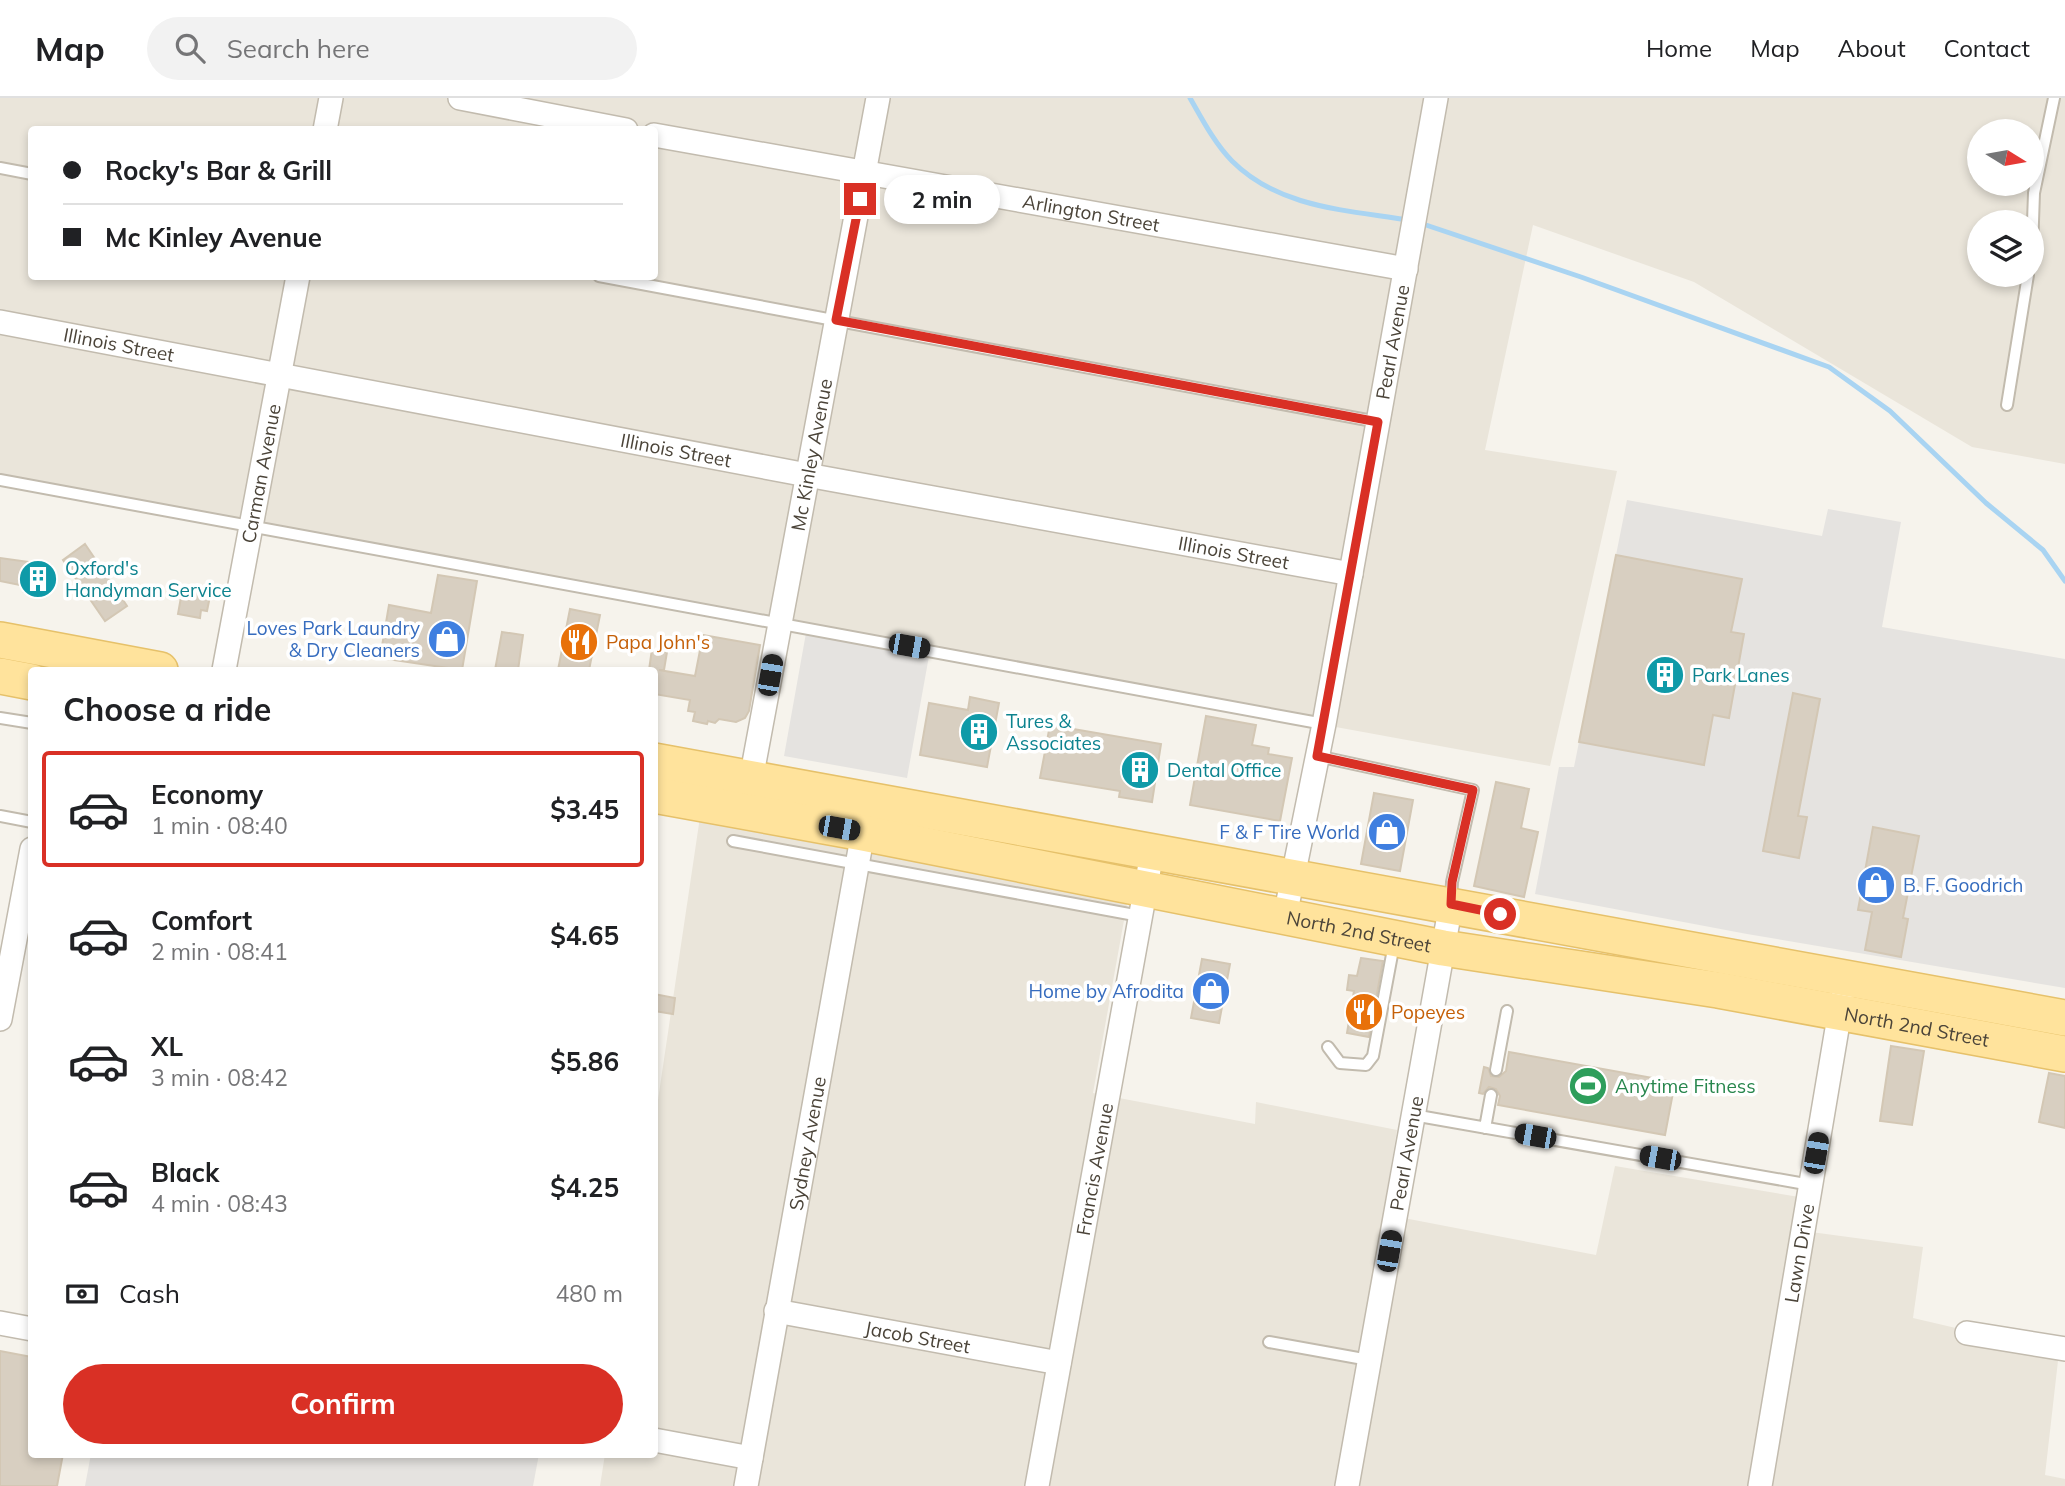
<!DOCTYPE html>
<meta charset="utf-8">
<style>
body{margin:0;font-family:Mulish,sans-serif;background:#f2f2f2;color:#202124;height:100vh;display:flex;flex-direction:column;font-size:26px;white-space:nowrap}
*{box-sizing:border-box;margin:0}
p{font-size:23px;color:#757577}
.icon{flex:none;width:38px;height:38px;fill:none;stroke:currentColor;stroke-width:2;stroke-linecap:round;stroke-linejoin:round}
.map{position:relative;flex:1;overflow:hidden}
.side{position:absolute;left:28px;top:569px;width:630px;height:791px;display:flex;flex-direction:column;background:#fff;border-radius:7px;box-shadow:0 4px 10px #0003}
.side>*{flex:none}
.guide{position:absolute;left:28px;top:28px;width:630px;height:154px;border-radius:7px;box-shadow:0 4px 10px #0003;display:grid;align-content:center;height:154px;padding:0 35px;background:#fff}
.needle{width:46px;rotate:101deg}
.controls{position:absolute;left:1967px;top:21px;display:grid;gap:14px}
.controls a{display:grid;place-items:center;width:77px;height:77px;border-radius:50%;background:#fff;box-shadow:0 4px 10px #0003;font-size:35px}
.end{position:absolute;width:32px;height:32px;margin:-16px;border:9px solid #d93025;background:#fff;box-shadow:0 0 0 4px #fff}
.from{border-radius:50%}
.bubble{position:absolute;height:49px;border-radius:24px;background:#fff;box-shadow:0 4px 10px #0003;font-size:23px;font-weight:700;line-height:49px;text-align:center}
.car{position:absolute;width:21px;height:42px;margin:-21px -10px;border-radius:9px;box-shadow:0 0 5px 2px #0007;background:linear-gradient(#222 24%,#8ab4d8 0 40%,#222 0 76%,#8ab4d8 0 86%,#222 0)}
.guide b{display:flex;align-items:center;gap:24px;height:66px;font-size:26px}
.guide b+b{border-top:2px solid #e0e0e0}
.guide i{width:18px;height:18px;background:#202124}
ul{padding:0;list-style:none}
li{display:flex;align-items:center;gap:21px;height:116px;margin:0 14px 10px;padding:0 21px;border:4px solid transparent;border-radius:7px}
li div{flex:1}
li b{display:block;font-size:26px}
li em{font-style:normal;font-weight:700}
li.on{border-color:#d93025}
li>.icon{width:63px;height:63px;stroke-width:1.5}
h2{padding:0 35px;font-size:32px;line-height:84px}
.pay{display:flex;align-items:center;gap:18px;height:77px;padding:0 35px;font-size:26px}
.pay p{margin-inline-start:auto}
.action{display:flex;gap:14px;margin-top:auto;padding:14px 35px}
.action a{flex:1;height:80px;border-radius:42px;background:#d93025;color:#fff;font-size:28px;font-weight:700;line-height:80px;text-align:center}
header{display:flex;align-items:center;gap:42px;box-sizing:border-box;height:98px;padding:0 35px;background:#fff;border-bottom:2px solid #e0e0e0}
header strong{font-size:33px}
nav{display:flex;gap:38px;margin-inline-start:auto;font-size:24px}
.search{width:490px;height:63px;background:#f2f2f2;display:flex;align-items:center;gap:18px;box-sizing:border-box;padding:0 24px;border-radius:38px;color:#757577;font-size:26px}
.map>svg:first-child{display:block}
</style>
<header>
<strong>Map</strong>
<div class="search"><svg class="icon" aria-label="search" viewBox="0 0 24 24"><circle cx="10" cy="10" r="6"/><path d="M15 15l6 6"/></svg>Search here</div>
<nav><a>Home</a><a>Map</a><a>About</a><a>Contact</a></nav>
</header>
<div class="map">
<svg width="2065" height="1388" viewBox="0 0 2065 1388">
<rect width="100%" height="100%" fill="#f6f3ec"/>
<path fill="#eae5da" fill-rule="evenodd" d="M0,0H2065V366L1972,349L1694,184L1533,127L1485,352L1617,373L1550,668L0,386ZM32,32H654V178H32ZM1979,33H2032V86H1979ZM1979,124H2032V177H1979Z
M700,719L1128,800L1093,995L1255,1026L1256,1004L1397,1032L1383,1116L1596,1157L1615,1068L1799,1099L1796,1132L1923,1149L1913,1220L2059,1254L2045,1377L2065,1381V1388H600L605,1356H654L655,1022Z"/>
<path fill="#e5e3e0" d="M1627,402L1822,438L1828,411L1901,424L1882,529L2065,561V890L1747,836L1535,796L1559,669H1574L1579,644L1713,617L1729,619L1744,537L1731,534L1741,481L1616,457Z
M806,535L929,558L907,680L784,658Z
M91,1356H539L533,1388H85Z"/>
<g fill="none" stroke-linecap="round" stroke-linejoin="round">
<path stroke="#a9d4f2" stroke-width="5" d="M1190,0C1202,21 1215,46 1232,63C1279,110 1346,112 1408,122
M1420,125L1581,179L1829,269L1890,313L1986,405L2043,452L2065,483"/>
</g>
<path fill="#d8cfc1" stroke="#d3c7b4" stroke-width="2" d="M85,446L127,508L105,523L63,462Z
M1616,457L1742,481L1731,534L1744,536L1729,620L1713,617L1704,667L1579,644Z
M0,460L51,467L46,498L24,494L25,488L0,483Z
M438,477L477,483L462,572L380,560L389,507L431,515Z
M183,488L211,493L207,513L201,512L200,520L178,516Z
M570,511L600,517L589,572H558Z
M502,534L523,537L518,572H495Z
M703,537L760,547L749,613L745,620L736,624L719,621L715,625L708,623L707,626L693,623L695,614L688,613L690,602L654,596V572H649L652,551L667,554L664,572H659L695,578Z
M1793,595L1820,601L1798,718L1807,719L1799,760L1763,753Z
M970,599L999,605L987,669L920,657L929,605L968,612Z
M1206,618L1256,627L1252,647L1269,650L1268,656L1292,660L1280,723L1190,707Z
M1050,627L1161,646L1152,704L1119,699L1120,693L1040,680Z
M1496,684L1529,691L1521,730L1538,734L1524,799L1474,788Z
M1374,695L1413,702L1400,773L1361,766Z
M1873,729L1919,738L1903,820L1908,821L1901,859L1865,852L1872,814L1858,812Z
M1361,860L1383,863L1369,939L1347,935L1354,893L1347,892L1349,877L1357,878Z
M1202,861L1230,866L1219,925L1191,920Z
M654,896L675,900L673,916L654,913Z
M1891,948L1924,953L1912,1027L1880,1023Z
M1509,954L1675,984L1665,1037L1498,1007L1500,998L1496,991L1489,989L1483,996L1479,995L1484,969L1488,970L1491,978L1499,979L1506,973Z
M2049,975L2065,978V1030L2039,1024Z
M0,1253L32,1259V1356H63L57,1388H0Z"/>
<g fill="none" stroke-linecap="round" stroke-linejoin="round">
<g stroke="#c2bbae" stroke-width="14">
<path id="lane" d="M0,70L32,76
M2032,152L2034,95L2054,0
M599,178L1378,324
M2007,307L2028,177
M0,382L1324,626
M0,620L32,625
M1317,658L1473,692L1452,784L1451,804
M0,718L32,724
M733,743L1140,818
M1328,949L1340,965L1366,967L1373,958L1394,846
M1496,972L1507,913
M1413,1017L1811,1087
M1485,1030L1491,997
M1269,1244L1369,1262"/>
</g>
<g stroke="#c2bbae" stroke-width="26">
<g id="street">
<path d="M460,0L626,32"/>
<path d="M325,32L331,0"/>
<path id="s1" d="M654,37L1406,171"/>
<path id="s2" d="M0,224L807,377L1351,476"/>
<path id="s3" d="M224,572L298,178"/>
<path id="s4" d="M749,692L878,0"/>
<path id="s5" d="M1285,818L1324,626L1436,0"/>
<path d="M0,921L32,751"/>
<path id="s6" d="M776,1213L1059,1265"/>
<path d="M0,1225L32,1231"/>
<path d="M1967,1235L2065,1251"/>
<path d="M654,1342L751,1360"/>
<path id="s7" d="M746,1388L865,723"/>
<path id="s8" d="M1037,1388L1152,755"/>
<path id="s9" d="M1347,1388L1451,806"/>
<path id="s10" d="M1760,1388L1842,901"/>
</g>
</g>
<g stroke="#e6c16a" stroke-width="38">
<g id="primary">
<path d="M0,542L160,572"/>
<path d="M0,578L32,584"/>
<path d="M654,663L2065,920"/>
<path id="s11" d="M654,697L863,735L1443,850L1718,892L2065,956"/>
</g>
</g>
<use href="#lane" stroke="#fff" stroke-width="10"/>
<use href="#street" stroke="#fff" stroke-width="23"/>
<use href="#primary" stroke="#ffe39c" stroke-width="35"/>
</g>
<g fill="none" stroke-linecap="round" stroke-linejoin="round">
<path stroke="#d93025" stroke-width="9" d="M860,101L836,222L1378,324L1317,658L1473,692L1452,784L1451,806L1500,816"/>
</g>
<defs>
<g id="building-disc" transform="scale(2.0125)"><circle r="9.5" fill="#0f9aa8" stroke="#fff"/><path d="M-4-6H4V6H1V3H-1V6H-4ZM-2.5-4.3h1.7v1.8h-1.7ZM.8-4.3h1.7v1.8H.8ZM-2.5-1h1.7V.8h-1.7ZM.8-1h1.7V.8H.8Z" fill="#fff"/></g>
<g id="shop-disc" transform="scale(2.0125)"><circle r="9.5" fill="#3f7fe0" stroke="#fff"/><path d="M-5-2.5h2.3a2.7 3.5 0 0 1 5.4 0H5L5.5 6h-11ZM-1.5-2.5h3a1.5 2.3 0 0 0-3 0Z" fill="#fff"/></g>
<g id="restaurant-disc" transform="scale(2.0125)"><circle r="9.5" fill="#e8710a" stroke="#fff"/><path d="M-5-6h1v4h1v-4h1v4h1v-4h1v5L-1.5 .5V6h-2V.5L-5-1ZM5-6V6H3V1.5H1.5Q1.5-4 5-6Z" fill="#fff"/></g>
<g id="stadium-disc" transform="scale(2.0125)"><circle r="9.5" fill="#2e9e5b" stroke="#fff"/><path d="M0-5a6.5 5 0 1 0 0 10a6.5 5 0 1 0 0-10ZM-3.5-1.8h7v3.6h-7Z" fill="#fff"/></g>
</defs>
<g fill-rule="evenodd">
<use href="#building-disc" x="38" y="481"/>
<use href="#shop-disc" x="447" y="541"/>
<use href="#restaurant-disc" x="579" y="544"/>
<use href="#building-disc" x="1665" y="577"/>
<use href="#building-disc" x="979" y="634"/>
<use href="#building-disc" x="1140" y="672"/>
<use href="#shop-disc" x="1387" y="734"/>
<use href="#shop-disc" x="1876" y="787"/>
<use href="#shop-disc" x="1211" y="893"/>
<use href="#restaurant-disc" x="1364" y="914"/>
<use href="#stadium-disc" x="1588" y="988"/>
</g>
<g text-anchor="middle" dominant-baseline="central" stroke-width="7" stroke-linejoin="round" paint-order="stroke">
<g font-size="19" fill="#4b4439" stroke="#fff">
<text stroke="none"><textPath href="#s1" startOffset="444">Arlington Street</textPath></text>
<text stroke="none"><textPath href="#s5" startOffset="584">Pearl Avenue</textPath></text>
<text stroke="none"><textPath href="#s2" startOffset="121">Illinois Street</textPath></text>
<text stroke="none"><textPath href="#s2" startOffset="688">Illinois Street</textPath></text>
<text stroke="none"><textPath href="#s4" startOffset="341">Mc Kinley Avenue</textPath></text>
<text stroke="none"><textPath href="#s3" startOffset="200">Carman Avenue</textPath></text>
<text stroke="none"><textPath href="#s2" startOffset="1255">Illinois Street</textPath></text>
<text stroke="none"><textPath href="#s11" startOffset="718">North 2nd Street</textPath></text>
<text stroke="none"><textPath href="#s11" startOffset="1284">North 2nd Street</textPath></text>
<text stroke="none"><textPath href="#s7" startOffset="348">Sydney Avenue</textPath></text>
<text stroke="none"><textPath href="#s9" startOffset="338">Pearl Avenue</textPath></text>
<text stroke="none"><textPath href="#s8" startOffset="322">Francis Avenue</textPath></text>
<text stroke="none"><textPath href="#s10" startOffset="236">Lawn Drive</textPath></text>
<text stroke="none"><textPath href="#s6" startOffset="144">Jacob Street</textPath></text>
</g>
<g font-size="19" fill="#0d838f" stroke="#fff" text-anchor="start">
<text x="65" y="470">Oxford's<tspan x="65" dy="22">Handyman Service</tspan></text>
<text x="1692" y="577">Park Lanes</text>
<text x="1006" y="623">Tures &amp;<tspan x="1006" dy="22">Associates</tspan></text>
<text x="1167" y="672">Dental Office</text>
</g>
<g font-size="19" fill="#366cbe" stroke="#fff" text-anchor="end">
<text x="420" y="530">Loves Park Laundry<tspan x="420" dy="22">&amp; Dry Cleaners</tspan></text>
<text x="1360" y="734">F &amp; F Tire World</text>
<text x="1903" y="787" text-anchor="start">B. F. Goodrich</text>
<text x="1184" y="893">Home by Afrodita</text>
</g>
<g font-size="19" fill="#c56008" stroke="#fff" text-anchor="start">
<text x="606" y="544">Papa John's</text>
<text x="1391" y="914">Popeyes</text>
</g>
<g font-size="19" fill="#27864d" stroke="#fff" text-anchor="start">
<text x="1615" y="988">Anytime Fitness</text>
</g>
</g>
</svg>
<div class="controls">
<a><svg class="needle" viewBox="-14 -14 28 28"><path d="M0-13l5 13h-10z" fill="#e53935"/><path d="M0 13l5-13h-10z" fill="#757577"/></svg></a>
<a><svg class="icon" aria-label="layers" viewBox="0 0 24 24"><path d="M12 4l9 5-9 5-9-5zM3 14l9 5 9-5"/></svg></a>
</div>
<i class="end from" style="left:1500px;top:816px"></i>
<i class="end" style="left:860px;top:101px"></i>
<div class="bubble" style="left:884px;top:77px;width:116px">2 min</div>
<i class="car" style="left:909px;top:548px;rotate:100deg"></i>
<i class="car" style="left:770px;top:577px;rotate:10deg"></i>
<i class="car" style="left:839px;top:730px;rotate:100deg"></i>
<i class="car" style="left:1535px;top:1038px;rotate:280deg"></i>
<i class="car" style="left:1816px;top:1055px;rotate:10deg"></i>
<i class="car" style="left:1660px;top:1060px;rotate:280deg"></i>
<i class="car" style="left:1389px;top:1153px;rotate:10deg"></i>
<div class="guide">
<b><i class="from"></i>Rocky's Bar &amp; Grill</b>
<b><i></i>Mc Kinley Avenue</b>
</div>
<section class="side">
<h2>Choose a ride</h2>
<ul>
<li class="on"><svg class="icon" aria-label="car" viewBox="0 0 24 24"><path d="M5 17H2v-5l4-1 3-4h7l3 4 3 1v5h-3M9 17h6M6 11h13"/><circle cx="7" cy="17" r="2"/><circle cx="17" cy="17" r="2"/></svg><div><b>Economy</b><p>1 min · 08:40</p></div><em>$3.45</em></li>
<li><svg class="icon" aria-label="car" viewBox="0 0 24 24"><path d="M5 17H2v-5l4-1 3-4h7l3 4 3 1v5h-3M9 17h6M6 11h13"/><circle cx="7" cy="17" r="2"/><circle cx="17" cy="17" r="2"/></svg><div><b>Comfort</b><p>2 min · 08:41</p></div><em>$4.65</em></li>
<li><svg class="icon" aria-label="car" viewBox="0 0 24 24"><path d="M5 17H2v-5l4-1 3-4h7l3 4 3 1v5h-3M9 17h6M6 11h13"/><circle cx="7" cy="17" r="2"/><circle cx="17" cy="17" r="2"/></svg><div><b>XL</b><p>3 min · 08:42</p></div><em>$5.86</em></li>
<li><svg class="icon" aria-label="car" viewBox="0 0 24 24"><path d="M5 17H2v-5l4-1 3-4h7l3 4 3 1v5h-3M9 17h6M6 11h13"/><circle cx="7" cy="17" r="2"/><circle cx="17" cy="17" r="2"/></svg><div><b>Black</b><p>4 min · 08:43</p></div><em>$4.25</em></li>
</ul>
<div class="pay"><svg class="icon" aria-label="cash" viewBox="0 0 24 24"><path d="M3 7h18v10H3z"/><circle cx="12" cy="12" r="2"/></svg>Cash<p>480 m</p></div>
<div class="action"><a>Confirm</a></div>
</section>
</div>
